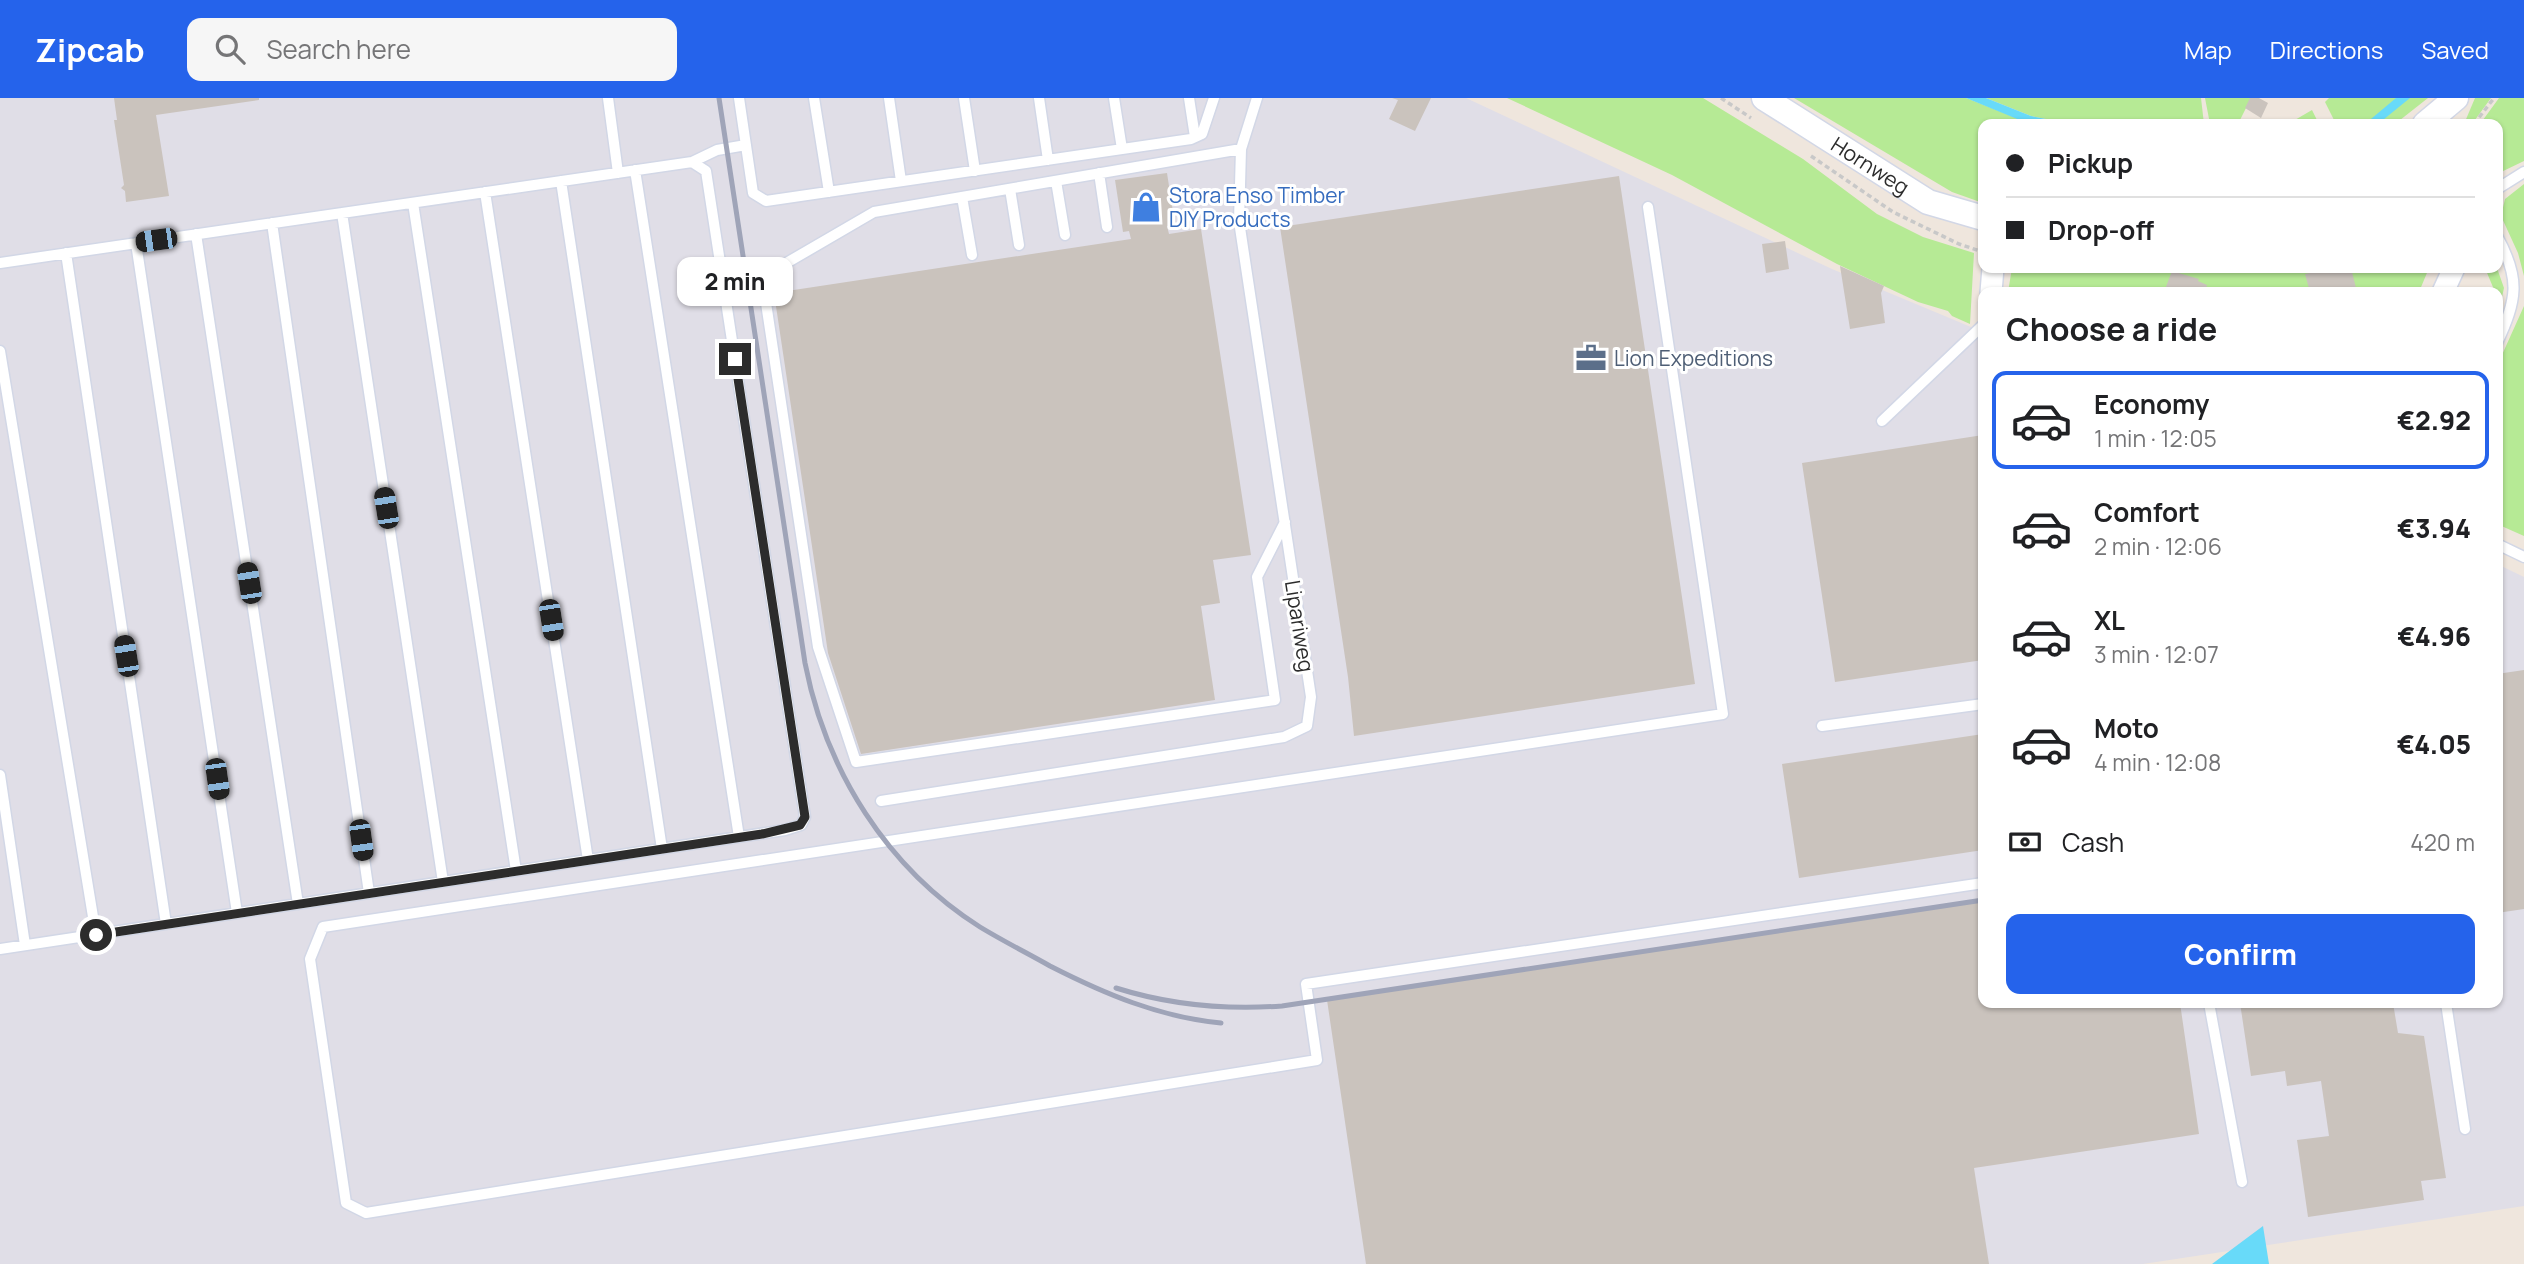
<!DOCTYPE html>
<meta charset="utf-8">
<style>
body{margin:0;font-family:Manrope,sans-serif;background:#f6f6f6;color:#202124;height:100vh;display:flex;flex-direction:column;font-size:26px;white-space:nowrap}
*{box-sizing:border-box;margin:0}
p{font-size:23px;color:#757577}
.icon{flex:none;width:38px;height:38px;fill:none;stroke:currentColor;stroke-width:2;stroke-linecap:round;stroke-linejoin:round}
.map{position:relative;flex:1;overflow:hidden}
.side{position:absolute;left:1978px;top:189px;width:525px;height:721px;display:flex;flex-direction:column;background:#fff;border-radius:14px;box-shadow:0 2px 5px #0004}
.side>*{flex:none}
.hud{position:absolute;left:1978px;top:21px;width:525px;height:154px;border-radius:14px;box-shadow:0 2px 5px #0004;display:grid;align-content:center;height:154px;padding:0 28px;background:#fff}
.end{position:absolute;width:32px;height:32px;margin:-16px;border:9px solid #2c2c2c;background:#fff;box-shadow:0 0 0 4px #fff}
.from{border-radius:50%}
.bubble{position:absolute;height:49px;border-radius:14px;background:#fff;box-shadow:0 2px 5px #0004;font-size:23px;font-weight:800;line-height:49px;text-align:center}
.car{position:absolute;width:21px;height:42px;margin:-21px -10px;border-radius:9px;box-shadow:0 0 5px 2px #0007;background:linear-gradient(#222 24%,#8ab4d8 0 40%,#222 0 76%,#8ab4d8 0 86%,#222 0)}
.hud b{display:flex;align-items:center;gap:24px;height:66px;font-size:26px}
.hud b+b{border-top:2px solid #e0e0e0}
.hud i{width:18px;height:18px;background:#202124}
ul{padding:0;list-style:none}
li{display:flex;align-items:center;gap:21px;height:98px;margin:0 14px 10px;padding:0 14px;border:4px solid transparent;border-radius:14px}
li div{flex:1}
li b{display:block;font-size:26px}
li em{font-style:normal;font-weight:800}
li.active{border-color:#2563eb}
li>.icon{width:63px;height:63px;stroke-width:1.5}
h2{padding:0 28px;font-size:32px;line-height:84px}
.pay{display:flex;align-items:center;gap:18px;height:77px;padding:0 28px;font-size:26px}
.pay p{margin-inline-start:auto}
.primary-button{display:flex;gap:14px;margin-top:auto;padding:14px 28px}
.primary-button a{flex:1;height:80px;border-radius:14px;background:#2563eb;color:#fff;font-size:28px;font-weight:800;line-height:80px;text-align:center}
header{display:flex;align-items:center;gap:42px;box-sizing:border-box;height:98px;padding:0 35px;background:#2563eb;color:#fff}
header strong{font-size:33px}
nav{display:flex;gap:38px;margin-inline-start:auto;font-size:24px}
.search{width:490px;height:63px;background:#f6f6f6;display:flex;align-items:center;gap:18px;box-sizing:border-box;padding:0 24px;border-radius:14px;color:#757577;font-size:26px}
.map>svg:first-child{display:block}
</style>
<header>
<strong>Zipcab</strong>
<div class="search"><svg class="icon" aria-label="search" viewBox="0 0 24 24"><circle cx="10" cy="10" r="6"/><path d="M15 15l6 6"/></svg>Search here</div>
<nav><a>Map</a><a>Directions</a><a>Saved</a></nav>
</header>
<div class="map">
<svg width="2524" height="1166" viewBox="0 0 2524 1166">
<rect width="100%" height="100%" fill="#efe6dd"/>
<path fill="#e0dee7" d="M0,0H1466L1832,171L1983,234V905H2497V466L2524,479V1108L2143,1166H0Z"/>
<path fill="#b6ea95" d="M1507,0H1703L1803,61L1877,116L1923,139L1974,155L1970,226L1952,218L1948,213L1918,204L1837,166L1672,77Z
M1794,0H1966L2032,26H1983V105L1952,94Z
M1986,0H2201L2204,26H2071L2031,18Z
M2205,0H2251L2238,26H2210Z
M2329,0H2428L2395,26H2336L2325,4Z
M2475,0H2491L2472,26H2464Z
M2499,0H2524V63L2497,76V26H2480Z
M2312,12L2319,26H2288Z
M2524,86V178L2518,155L2501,118L2505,101Z
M2012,170H2429L2419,194H2008Z
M2485,170H2497L2504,190L2500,208L2497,194H2495Z
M2524,208V438L2497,426V268Z"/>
<path fill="#68daf9" d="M1966,0H1986L2031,18L2071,26L2027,25Z
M2396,0H2410L2378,26H2365Z
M2263,1128L2269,1166H2212Z"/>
<path fill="#cac3bd" d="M114,0H259V2L156,17L169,98L126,104L125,93L121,90L124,87L114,22H117Z
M1392,0H1431L1415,33L1389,21L1398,2Z
M2250,0H2259L2268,5L2261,20L2245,10Z
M1167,75L1175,127L1167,128L1169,136L1201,131L1251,457L1213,462L1220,505L1201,508L1215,602L861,656L828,555L774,195L1131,141L1129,133L1123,134L1115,82Z
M1619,78L1695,586L1354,638L1348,579L1280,129Z
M1785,143L1789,171L1766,175L1762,146Z
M1840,168L1884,188L1881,195L1885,225L1850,231Z
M2332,170H2351L2357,194H2310L2305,176Z
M2172,173L2199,181L2198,183L2207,187L2205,194H2164Z
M1983,337V562L1835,584L1802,365Z
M2524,572V811L2497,815V576Z
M1983,636V752L1799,780L1782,666Z
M1983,802V905H2180L2199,1036L1974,1070L1989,1166H1366L1327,902Z
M2240,905H2393L2398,935L2424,938L2446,1080L2421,1083L2424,1102L2308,1119L2297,1042L2329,1038L2321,983L2287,988L2285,973L2251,978Z"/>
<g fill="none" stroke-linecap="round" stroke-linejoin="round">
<g stroke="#d2d7e6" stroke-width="13">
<path id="service" d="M608,0L618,75
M739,0L753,95L766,103L1191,41L1202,36L1214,0
M814,0L829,94
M889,0L901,83
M964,0L975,73
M1039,0L1048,62
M1114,0L1122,51
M1189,0L1195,39
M1241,51L874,114L764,178L766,205L818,549L856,664L1275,602L1257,479L1285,424
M635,72L739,739
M1099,75L1107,129
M561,83L662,751
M1056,83L1065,137
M1010,91L1019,147
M2497,91L2524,74
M485,94L588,762
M962,99L972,157
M413,105L516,773
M1648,109L1723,616L323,829L310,861L346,1105L366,1115L1317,962L1306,886L1983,785
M342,115L443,784
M272,125L369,795
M196,136L298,806
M2497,138C2521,181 2517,202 2497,245
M136,145L237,815
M66,155L166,826
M0,165L692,64L717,52L746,47
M0,253L96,837
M1882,323L1983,227
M2497,446L2524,459
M1822,628L1983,606
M0,677L25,847
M881,703L1284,639L1307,628L1311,599L1239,123L1241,51L1257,0
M0,851L785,732L801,727L805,719L706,73L692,64
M2209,905L2242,1084
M2446,905L2465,1031"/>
</g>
<g stroke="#d2d7e6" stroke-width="24">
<path id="minor" d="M1991,194L1993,170
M2443,194L2454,170"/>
</g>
<g stroke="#d2d7e6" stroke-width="27">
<g id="tertiary">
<path id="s1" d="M1764,0L1928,104L1983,120"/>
<path d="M2425,26L2456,0"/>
</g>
</g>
<path stroke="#c8c8c8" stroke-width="3.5" stroke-dasharray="5 3.5" stroke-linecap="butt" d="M1721,0L1751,20
M2474,26L2494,0
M1811,58L1893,114L1959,146L1983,154"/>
<use href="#service" stroke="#fff" stroke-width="10"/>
<use href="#minor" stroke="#fff" stroke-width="21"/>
<use href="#tertiary" stroke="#fff" stroke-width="24"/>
<path stroke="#9fa4b8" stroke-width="5" d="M719,0L805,565C826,673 887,770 980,829C1003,843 1027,855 1050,868C1105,896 1159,919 1221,925
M1116,890C1170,907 1226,912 1282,908L1983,802"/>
</g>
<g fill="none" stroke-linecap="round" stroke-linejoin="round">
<path stroke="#2c2c2c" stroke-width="9" d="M96,837L762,736L800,727L805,719L735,261"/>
</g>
<defs>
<g id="shop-bare" transform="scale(2.415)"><path d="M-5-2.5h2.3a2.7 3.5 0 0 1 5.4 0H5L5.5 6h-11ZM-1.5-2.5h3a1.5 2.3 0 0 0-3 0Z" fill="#3f7fe0" stroke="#fff" stroke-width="2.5" paint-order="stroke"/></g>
<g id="office-bare" transform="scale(2.415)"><path d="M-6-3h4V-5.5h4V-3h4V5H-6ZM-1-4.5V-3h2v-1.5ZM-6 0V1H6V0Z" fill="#5c6f8a" stroke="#fff" stroke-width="2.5" paint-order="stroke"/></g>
</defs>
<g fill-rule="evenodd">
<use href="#shop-bare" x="1146" y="109"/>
<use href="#office-bare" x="1591" y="260"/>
</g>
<g text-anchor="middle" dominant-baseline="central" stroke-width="6" stroke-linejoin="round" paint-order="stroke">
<g font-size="21" fill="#2c2c2c" stroke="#fff">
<text stroke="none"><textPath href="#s1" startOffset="126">Hornweg</textPath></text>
<text transform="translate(1300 528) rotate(81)">Lipariweg</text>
</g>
<g font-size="21" fill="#366cbe" stroke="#fff" text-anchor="start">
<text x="1169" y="97">Stora Enso Timber<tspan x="1169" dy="24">DIY Products</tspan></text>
</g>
<g font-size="21" fill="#4e5e75" stroke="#fff" text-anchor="start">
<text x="1614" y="260">Lion Expeditions</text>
</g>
</g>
</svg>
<i class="end from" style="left:96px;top:837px"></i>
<i class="end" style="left:735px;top:261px"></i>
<div class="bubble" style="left:677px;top:159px;width:116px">2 min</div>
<i class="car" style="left:156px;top:142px;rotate:262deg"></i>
<i class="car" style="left:386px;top:410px;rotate:351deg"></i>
<i class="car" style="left:249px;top:485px;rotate:351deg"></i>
<i class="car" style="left:551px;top:522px;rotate:171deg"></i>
<i class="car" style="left:126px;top:558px;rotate:351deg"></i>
<i class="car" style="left:217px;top:681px;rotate:172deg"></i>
<i class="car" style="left:361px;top:742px;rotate:172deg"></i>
<div class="hud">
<b><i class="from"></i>Pickup</b>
<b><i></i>Drop-off</b>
</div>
<section class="side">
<h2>Choose a ride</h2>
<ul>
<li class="active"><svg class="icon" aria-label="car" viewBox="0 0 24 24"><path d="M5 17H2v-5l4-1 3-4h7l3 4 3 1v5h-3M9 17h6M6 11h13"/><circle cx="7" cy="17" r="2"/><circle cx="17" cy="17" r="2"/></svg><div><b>Economy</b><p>1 min · 12:05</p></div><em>€2.92</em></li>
<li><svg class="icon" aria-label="car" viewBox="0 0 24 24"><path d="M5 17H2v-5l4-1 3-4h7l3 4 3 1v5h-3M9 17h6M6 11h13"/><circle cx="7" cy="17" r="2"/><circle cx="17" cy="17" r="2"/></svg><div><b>Comfort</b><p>2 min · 12:06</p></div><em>€3.94</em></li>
<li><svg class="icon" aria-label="car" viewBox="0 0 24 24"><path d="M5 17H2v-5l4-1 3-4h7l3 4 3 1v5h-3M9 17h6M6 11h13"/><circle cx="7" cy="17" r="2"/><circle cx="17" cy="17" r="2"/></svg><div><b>XL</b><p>3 min · 12:07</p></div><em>€4.96</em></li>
<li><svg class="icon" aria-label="car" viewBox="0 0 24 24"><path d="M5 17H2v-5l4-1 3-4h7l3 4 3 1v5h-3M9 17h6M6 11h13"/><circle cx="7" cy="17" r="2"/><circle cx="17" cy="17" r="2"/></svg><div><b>Moto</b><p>4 min · 12:08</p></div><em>€4.05</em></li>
</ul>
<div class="pay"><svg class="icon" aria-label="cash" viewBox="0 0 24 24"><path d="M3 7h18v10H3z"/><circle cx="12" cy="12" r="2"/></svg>Cash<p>420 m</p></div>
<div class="primary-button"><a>Confirm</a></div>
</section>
</div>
